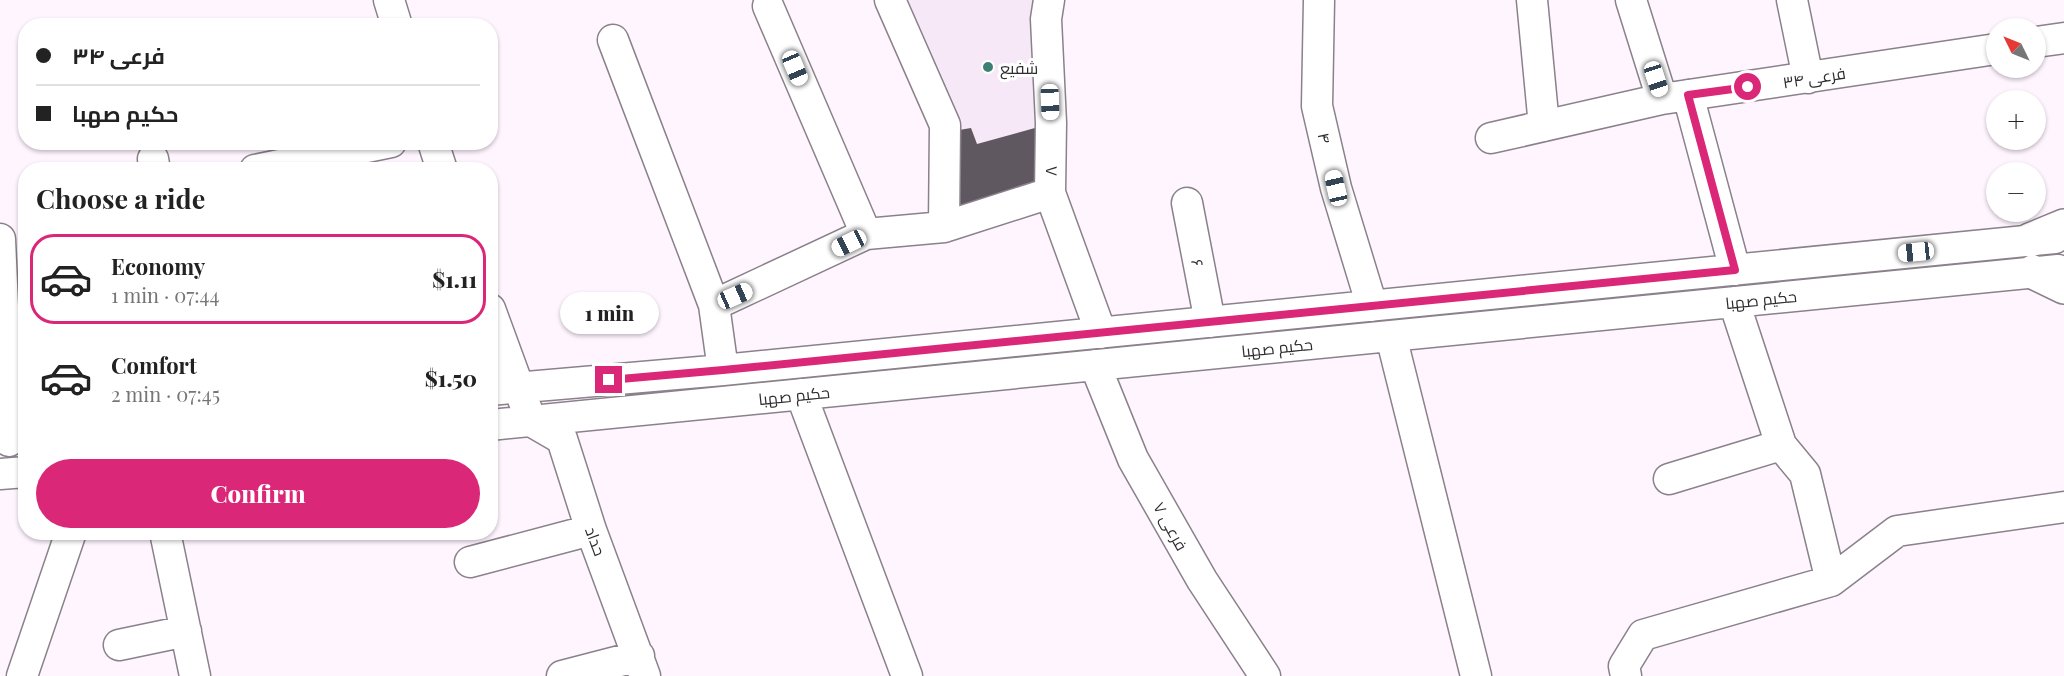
<!DOCTYPE html>
<meta charset="utf-8">
<style>
body{margin:0;font-family:"Playfair Display",Cairo,serif;background:#f2f2f2;color:#222;height:100vh;display:flex;flex-direction:column;font-size:22px;white-space:nowrap}
*{box-sizing:border-box;margin:0}
p{font-size:20px;color:#767676}
.icon{flex:none;width:33px;height:33px;fill:none;stroke:currentColor;stroke-width:2;stroke-linecap:round;stroke-linejoin:round}
.map{position:relative;flex:1;overflow:hidden}
.drawer{position:absolute;left:18px;top:162px;width:480px;height:378px;display:flex;flex-direction:column;background:#fff;border-radius:24px;box-shadow:0 2px 4px #0004}
.drawer>*{flex:none}
.top-card{position:absolute;left:18px;top:18px;width:480px;height:132px;border-radius:24px;box-shadow:0 2px 4px #0004;display:grid;align-content:center;height:132px;padding:0 18px;background:#fff}
.needle{width:39px;rotate:313deg}
.controls{position:absolute;left:1986px;top:18px;display:grid;gap:12px}
.controls a{display:grid;place-items:center;width:60px;height:60px;border-radius:50%;background:#fff;box-shadow:0 2px 4px #0004;font-size:30px}
.end{position:absolute;width:27px;height:27px;margin:-14px;border:8px solid #db2777;background:#fff;box-shadow:0 0 0 3px #fff}
.from{border-radius:50%}
.bubble{position:absolute;height:42px;border-radius:21px;background:#fff;box-shadow:0 2px 4px #0004;font-size:20px;font-weight:800;line-height:42px;text-align:center}
.car{position:absolute;width:18px;height:36px;margin:-18px -9px;border-radius:8px;box-shadow:0 0 4px 2px #0007;background:linear-gradient(#fff 24%,#345 0 40%,#fff 0 76%,#345 0 86%,#fff 0)}
.top-card b{display:flex;align-items:center;gap:21px;height:57px;font-size:22px}
.top-card b+b{border-top:2px solid #e0e0e0}
.top-card i{width:15px;height:15px;background:#222}
ul{padding:0;list-style:none}
li{display:flex;align-items:center;gap:18px;height:90px;margin:0 12px 9px;padding:0 6px;border:3px solid transparent;border-radius:24px}
li div{flex:1}
li b{display:block;font-size:22px}
li em{font-style:normal;font-weight:800}
li.on{border-color:#db2777}
li>.icon{width:54px;height:54px;stroke-width:1.5}
h2{padding:0 18px;font-size:27px;line-height:72px}
.primary-button{display:flex;gap:12px;margin-top:auto;padding:12px 18px}
.primary-button a{flex:1;height:69px;border-radius:36px;background:#db2777;color:#fff;font-size:24px;font-weight:800;line-height:69px;text-align:center}
.map>svg:first-child{display:block}
</style>
<div class="map">
<svg width="2064" height="676" viewBox="0 0 2064 676">
<rect width="100%" height="100%" fill="#fff5ff"/>
<path fill="#f7e8f7" d="M908,0H1037L1040,186L953,131L962,121Z"/>
<path fill="#605860" d="M1042,126L1040,186L951,216L953,131L971,128L977,144Z"/>
<g fill="none" stroke-linecap="round" stroke-linejoin="round">
<g stroke="#8a818a" stroke-width="33">
<path id="minor" d="M389,0L397,26
M890,0L945,125L944,227
M1049,0L1046,19L1051,123L1050,193L1101,333
M1319,0L1317,106L1336,188L1372,306
M1532,0L1544,126
M1631,0L1662,99
M1792,0L1808,78
M768,6L866,234
M613,40L714,305L723,370
M2036,42L2064,38
M1688,95L1735,270
M1491,138L1662,99L1996,49
M433,142L442,170
M153,159L155,170
M255,170L391,142
M1187,203L1210,322
M0,239L9,441
M1734,302L1781,445L1805,474L1831,581
M714,305L866,234L944,227L1050,193
M490,309L531,421L562,439L591,530L645,676
M1391,336L1476,676
M1095,365L1133,459L1202,580L1265,676
M490,390L723,370L2055,238
M801,394L907,676
M490,425L2058,270
M0,474L26,472
M1669,479L1781,445
M165,532L195,676
M470,562L591,530
M119,645L186,631
M22,676L71,532
M562,676L639,656
M1626,676L1624,666L1643,635L1831,581L1897,531L2064,507"/>
</g>
<g stroke="#8a818a" stroke-width="36">
<path id="major" d="M2030,240L2064,226
M2033,272L2064,287"/>
</g>
<use href="#minor" stroke="#fff" stroke-width="30"/>
<use href="#major" stroke="#fff" stroke-width="33"/>
</g>
<g fill="none" stroke-linecap="round" stroke-linejoin="round">
<path stroke="#db2777" stroke-width="8" d="M609,380L723,370L1735,270L1688,95L1748,87"/>
</g>
<circle fill="#3c8075" stroke="#fff" stroke-width="2" cx="988" cy="67" r="6"/>
<g text-anchor="middle" dominant-baseline="central" stroke-width="6" stroke-linejoin="round" paint-order="stroke">
<g font-size="16" fill="#2f2b2f" stroke="#fff" text-anchor="start">
<text x="1000" y="67">شفیع</text>
</g>
<g font-size="16" fill="#2f2b2f" stroke="#fff">
<text transform="translate(1814 77) rotate(-9)">فرعی ۳۴</text>
<text transform="translate(1325 138) rotate(77)">۴</text>
<text transform="translate(1050 171) rotate(-89)">۸</text>
<text transform="translate(1198 263) rotate(79)">۶</text>
<text transform="translate(1761 299) rotate(-6)">حکیم صهبا</text>
<text transform="translate(1277 347) rotate(-6)">حکیم صهبا</text>
<text transform="translate(794 395) rotate(-6)">حکیم صهبا</text>
<text transform="translate(1171 526) rotate(61)">فرعی ۷</text>
<text transform="translate(596 541) rotate(70)">حداد</text>
</g>
</g>
</svg>
<div class="controls">
<a><svg class="needle" viewBox="-14 -14 28 28"><path d="M0-13l5 13h-10z" fill="#e53935"/><path d="M0 13l5-13h-10z" fill="#767676"/></svg></a>
<a>+</a>
<a>−</a>
</div>
<i class="end from" style="left:1748px;top:87px"></i>
<i class="end" style="left:609px;top:380px"></i>
<div class="bubble" style="left:560px;top:292px;width:99px">1 min</div>
<i class="car" style="left:795px;top:68px;rotate:157deg"></i>
<i class="car" style="left:1656px;top:79px;rotate:162deg"></i>
<i class="car" style="left:1050px;top:102px;rotate:178deg"></i>
<i class="car" style="left:1336px;top:188px;rotate:347deg"></i>
<i class="car" style="left:849px;top:243px;rotate:244deg"></i>
<i class="car" style="left:1916px;top:252px;rotate:264deg"></i>
<i class="car" style="left:735px;top:296px;rotate:66deg"></i>
<div class="top-card">
<b><i class="from"></i>فرعی ۳۴</b>
<b><i></i>حکیم صهبا</b>
</div>
<section class="drawer">
<h2>Choose a ride</h2>
<ul>
<li class="on"><svg class="icon" aria-label="car" viewBox="0 0 24 24"><path d="M5 17H2v-5l4-1 3-4h7l3 4 3 1v5h-3M9 17h6M6 11h13"/><circle cx="7" cy="17" r="2"/><circle cx="17" cy="17" r="2"/></svg><div><b>Economy</b><p>1 min · 07:44</p></div><em>$1.11</em></li>
<li><svg class="icon" aria-label="car" viewBox="0 0 24 24"><path d="M5 17H2v-5l4-1 3-4h7l3 4 3 1v5h-3M9 17h6M6 11h13"/><circle cx="7" cy="17" r="2"/><circle cx="17" cy="17" r="2"/></svg><div><b>Comfort</b><p>2 min · 07:45</p></div><em>$1.50</em></li>
</ul>
<div class="primary-button"><a>Confirm</a></div>
</section>
</div>
